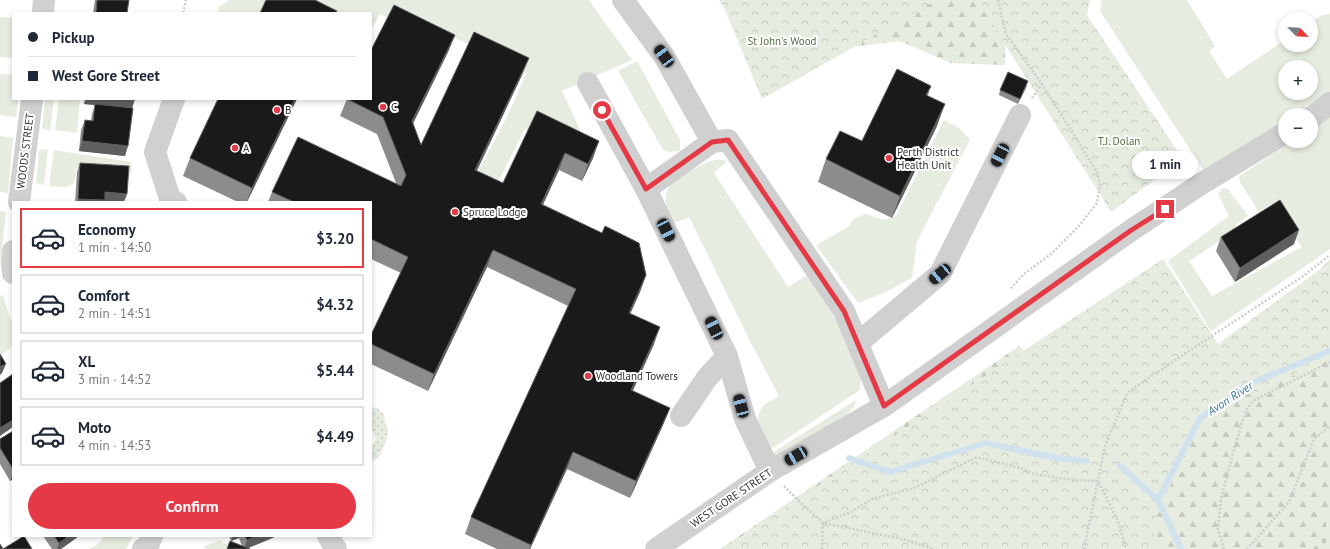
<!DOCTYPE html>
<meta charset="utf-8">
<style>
body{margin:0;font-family:"PT Sans",sans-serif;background:#f6f6f7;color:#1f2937;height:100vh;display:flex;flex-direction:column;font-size:15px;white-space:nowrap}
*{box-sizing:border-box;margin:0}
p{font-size:13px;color:#747a83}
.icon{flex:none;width:22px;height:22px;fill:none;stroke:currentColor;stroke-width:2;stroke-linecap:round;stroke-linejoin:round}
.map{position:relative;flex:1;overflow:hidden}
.details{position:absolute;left:12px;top:201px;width:360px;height:336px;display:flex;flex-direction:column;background:#fff;border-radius:0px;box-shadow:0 2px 6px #0003}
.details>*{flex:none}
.top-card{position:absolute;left:12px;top:12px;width:360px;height:88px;border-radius:0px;box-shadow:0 2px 6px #0003;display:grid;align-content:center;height:88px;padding:0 16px;background:#fff}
.needle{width:26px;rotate:115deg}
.buttons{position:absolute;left:1278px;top:12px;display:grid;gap:8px}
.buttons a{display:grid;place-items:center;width:40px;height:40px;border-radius:50%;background:#fff;box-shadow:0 2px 6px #0003;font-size:20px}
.end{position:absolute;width:18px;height:18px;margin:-9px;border:5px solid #e63946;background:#fff;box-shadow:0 0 0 2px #fff}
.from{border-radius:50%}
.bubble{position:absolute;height:28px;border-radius:14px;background:#fff;box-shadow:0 2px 6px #0003;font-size:13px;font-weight:700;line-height:28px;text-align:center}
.car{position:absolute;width:12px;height:24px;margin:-12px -6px;border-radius:5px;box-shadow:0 0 3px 1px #0007;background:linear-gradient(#222 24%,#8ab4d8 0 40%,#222 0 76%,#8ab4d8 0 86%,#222 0)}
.top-card b{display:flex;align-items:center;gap:14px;height:38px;font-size:15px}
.top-card b+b{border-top:1px solid #e0e1e3}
.top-card i{width:10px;height:10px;background:#1f2937}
ul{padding:7px 0 0;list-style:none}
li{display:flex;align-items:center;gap:12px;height:60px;margin:0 8px 6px;padding:0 8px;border:2px solid #e0e1e3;border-radius:0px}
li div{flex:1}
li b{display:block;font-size:15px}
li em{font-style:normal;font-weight:700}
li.selected{border-color:#e63946}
li>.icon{width:36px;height:36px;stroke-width:1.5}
.button{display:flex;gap:8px;margin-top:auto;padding:8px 16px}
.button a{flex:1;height:46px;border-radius:24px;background:#e63946;color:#fff;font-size:16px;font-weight:700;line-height:46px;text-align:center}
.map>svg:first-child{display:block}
</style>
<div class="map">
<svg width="1330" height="549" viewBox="0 0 1330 549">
<defs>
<pattern id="forest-firs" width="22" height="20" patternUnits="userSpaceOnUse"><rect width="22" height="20" fill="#e6ecdf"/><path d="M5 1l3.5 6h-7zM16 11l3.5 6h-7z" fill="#c6cbc0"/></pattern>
<pattern id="cemetery-stones" width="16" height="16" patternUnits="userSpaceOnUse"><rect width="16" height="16" fill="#e6ecdf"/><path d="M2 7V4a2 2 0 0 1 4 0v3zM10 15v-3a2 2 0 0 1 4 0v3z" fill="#c6cbc0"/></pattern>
<pattern id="park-crowns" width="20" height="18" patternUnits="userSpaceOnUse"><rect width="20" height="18" fill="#e6ecdf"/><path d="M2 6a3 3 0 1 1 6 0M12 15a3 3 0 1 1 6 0" fill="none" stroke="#c6cbc0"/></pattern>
<pattern id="garden-dots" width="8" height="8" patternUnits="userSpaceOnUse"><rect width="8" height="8" fill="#e6ecdf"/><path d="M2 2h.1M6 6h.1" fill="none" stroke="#c6cbc0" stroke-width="1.8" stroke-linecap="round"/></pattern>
</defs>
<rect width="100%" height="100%" fill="#fff"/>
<path fill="#e6ecdf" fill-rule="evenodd" d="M229,0H271L263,13H220L218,8Z
M309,0H589L632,60L562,91L582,134L575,148L525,129L492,194L475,177L507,117L526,74L470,45L403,15L399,22L380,14L371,30V13H334Z
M1102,0H1187L1215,46L1209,51L1227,79L1285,40V45H1311V22L1322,15L1330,14V96L1301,115H1285V125L1206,174L1100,11ZM1285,67H1311V93H1285Z
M0,17L13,18V58L0,57Z
M637,61L680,140V151H673L669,153L668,151L663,150L618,71Z
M0,74L13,75V99H18L16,117L0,115Z
M45,99H54L50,131L42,128Z
M59,99H80L77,133L55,130Z
M1330,115V249L1211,331L1168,261L1229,216L1218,194L1223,188L1228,189L1248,216L1236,224V230L1189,261L1212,296L1302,247L1271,204L1259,212L1240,182L1239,176L1292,141H1311V128Z
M944,120L959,128L970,140L917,241L912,278L884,293L858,303L816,245L848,227L853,219L866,214L884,220L896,216Z
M0,136L13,138L8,193L0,192Z
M48,149L44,185L36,183L39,150Z
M54,150L131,162L132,174L77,168L74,183L67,187L49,186Z
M716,160H724L726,162L714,173L788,287L807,275L840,326L861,375L860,390L768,451C761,438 752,419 763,406C768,402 775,399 779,396L750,341L689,217L672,224C666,211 661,192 674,180C678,176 685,174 690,171C699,166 706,162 716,160Z
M0,211L6,212L0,266Z
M3,295L9,315L13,323V346L0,356V296Z
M856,400L855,406L846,415L785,456H773L772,453Z
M104,536H133L126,549H86C95,547 99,544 104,536Z
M220,540L225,544L231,542L237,549H208L203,547Z"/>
<path fill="url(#forest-firs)" d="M719,0H1006L1005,65L951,63L900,41L825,50L770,84Z
M1330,259V549H720L1019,346L1109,418L1263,331Z"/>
<path fill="url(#cemetery-stones)" d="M1330,518V549H1308Z"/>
<path fill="url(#park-crowns)" d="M721,0H937L762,99Z
M977,0H1090L1087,15L1183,159L1111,212Z
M1163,259L1218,344L1330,262V356L1270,388L1232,399L1200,422L1155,519L1153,549H722Z"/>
<path fill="url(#garden-dots)" d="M371,407L377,408L384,414L385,423L388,430L387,439L379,457L371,463V448L376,439L371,427Z"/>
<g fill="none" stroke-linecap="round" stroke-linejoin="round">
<path stroke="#cfe2ee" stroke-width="6" d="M849,458L890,472L986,443L1056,458L1087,461
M1119,465L1158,500L1181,549
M1158,500L1200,418L1247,385L1330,351"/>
<path stroke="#cdcdcd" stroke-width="2.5" stroke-dasharray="2 2" stroke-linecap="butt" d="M998,0L1006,34L1042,84L1097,172L1100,185L1097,203L1078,227L1051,254L1024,274L1010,289
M183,13L186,0
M1032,98L1042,84
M784,486L805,507L823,523L902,539L934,549
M822,549L823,523L851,512L872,499L914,488L977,457L1020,468L1034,474L1064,479L1098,481L1118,521L1126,549
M1084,549L1105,446L1128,392L1195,347L1302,277L1330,255
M1224,549L1218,529L1221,498L1235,446L1246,410L1253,401L1330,362
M1247,549L1289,502L1314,439L1330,426"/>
<path stroke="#d0d0d0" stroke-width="22" d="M623,0L664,56L712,142
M43,13L44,0
M588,83L646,189
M174,99L155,152L170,199L176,202
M1311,118L1330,103
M19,202L32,99
M13,251L12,262L13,273
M858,343L940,274L1020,115
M681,416L707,378L727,356
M770,471L745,419L727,356L646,189L712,142L728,140L844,311L884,406
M328,536L336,549
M143,549L148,546L152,536
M656,549L770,471L884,406L1130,231L1201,184L1285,133"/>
</g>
<path fill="#8c8c8c" d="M95,0H97L127,13H93Z
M455,35L448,52L413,123L421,145L529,58L522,75L477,171L503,183L537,111L599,141L593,158L582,181L559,170L543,205L646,275L640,292L630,313L654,344L632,391L670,408L663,425L630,498L567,469L530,549H497L465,534L471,517L568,306L487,267L428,391L371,364V335L401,273L371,259V202H268L272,192L396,183L377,134L340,116L347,99H371Z
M931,86L928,95L937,126L892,218L818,182L826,159L862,141Z
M1027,86L1018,104L999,95L1000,90Z
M85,99H135L132,108L125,156L79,151L81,130L85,120L91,121L92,114L95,105L84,104Z
M218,99H297L247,202H238L183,176L190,158Z
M80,163L124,202H75L77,172Z
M1221,237L1294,244L1235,282L1216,251Z
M13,431V479L10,481L0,464V439Z
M43,536H79L61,549H52Z
M229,536H277L248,548L242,546L239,538L231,541Z"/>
<path fill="#5f5f5f" d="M455,35L448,52L406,138L412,121Z
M529,58L522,75L469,187L475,170Z
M86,99H135L132,108L84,104Z
M295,99H297L247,202L252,188Z
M945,104L937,126L892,218L900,196Z
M82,141L128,146L125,156L79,151Z
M599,141L593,158L582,181L588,164Z
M565,153L559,170L535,221L541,204Z
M105,192L127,194L124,202H77L78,199Z
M1299,230L1294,244L1235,282L1240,268Z
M493,250L487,267L428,391L434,374Z
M646,275L640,292L623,330L629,313Z
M660,327L654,344L625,408L631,390Z
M6,364L2,373L0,375V367Z
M670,408L663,425L630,498L636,481Z
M13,420V427L0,436V428Z
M573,452L567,469L530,549H529Z
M13,474V479L10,481Z
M69,536H79L61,549H57L59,543Z
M233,536H239V538L231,541Z
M257,536H277L246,549H244L247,540Z"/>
<path fill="#1a1a1a" stroke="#5f5f5f" d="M97,0H129L127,13H96Z
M266,0H315L337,11L336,13H260Z
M394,5L455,35L412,121L421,145L474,32L529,58L475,170L503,183L537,111L599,141L588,164L565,153L541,204L602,233L605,226L639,243L646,275L629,313L660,327L631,390L670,408L636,481L573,452L531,545L471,517L576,289L493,250L434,374L371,344V335L408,257L371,239V202H294L272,192L298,137L401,186L406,175L383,117L347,99H371V50Z
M897,69L931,86L926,95L945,104L900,196L826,159L840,131L862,141Z
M1008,72L1028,81L1020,99L1000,90Z
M218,99H295L252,188L190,158Z
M95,104L133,108L128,146L82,141L85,120L93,121Z
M80,163L129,166L127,194L105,192V200L78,199Z
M1280,200L1299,230L1240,268L1221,237Z
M0,354L6,364L0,367Z
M13,374V420L0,428V383Z
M13,431V469L0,448V439Z
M24,536L32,549H3Z
M54,536H69L59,543Z
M245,536H257L247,540Z
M230,541L250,549H227Z
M0,544L3,549H0Z"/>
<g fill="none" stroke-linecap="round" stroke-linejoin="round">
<path stroke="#e63946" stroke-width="5" d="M602,110L646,189L712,142L728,140L844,311L884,406L1130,231L1165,209"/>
</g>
<g fill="#e63946" stroke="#fff" stroke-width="1.5">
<circle cx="383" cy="107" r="4"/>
<circle cx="277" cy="110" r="4"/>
<circle cx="235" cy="148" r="4"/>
<circle cx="889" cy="158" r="4"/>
<circle cx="455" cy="212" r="4"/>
<circle cx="588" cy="376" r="4"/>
</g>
<g text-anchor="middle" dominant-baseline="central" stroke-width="4" stroke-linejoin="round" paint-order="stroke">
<g font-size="11" fill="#56703f" stroke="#fff">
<text x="782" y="41">St John's Wood</text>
<text x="1119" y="141">T.J. Dolan</text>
</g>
<g font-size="11" fill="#333" stroke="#fff" text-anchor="start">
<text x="391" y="107">C</text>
<text x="285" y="110">B</text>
<text x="243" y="148">A</text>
<text x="897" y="152">Perth District<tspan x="897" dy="13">Health Unit</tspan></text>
<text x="463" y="212">Spruce Lodge</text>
<text x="596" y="376">Woodland Towers</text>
</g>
<g font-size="11" fill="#333" stroke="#fff">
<text transform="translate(25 151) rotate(-83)">WOODS STREET</text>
<text transform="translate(731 498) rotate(-34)">WEST GORE STREET</text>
</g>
<g font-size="12" font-style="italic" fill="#3f7597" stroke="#fff">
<text transform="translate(1230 398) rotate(-33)">Avon River</text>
</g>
</g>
</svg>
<div class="buttons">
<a><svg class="needle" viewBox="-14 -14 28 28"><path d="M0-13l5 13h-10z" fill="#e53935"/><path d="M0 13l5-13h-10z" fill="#747a83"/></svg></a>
<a>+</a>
<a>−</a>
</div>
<i class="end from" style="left:602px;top:110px"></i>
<i class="end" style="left:1165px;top:209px"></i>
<div class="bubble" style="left:1132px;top:151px;width:66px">1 min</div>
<i class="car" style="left:664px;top:56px;rotate:324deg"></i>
<i class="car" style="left:1000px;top:155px;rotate:207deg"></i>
<i class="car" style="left:666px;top:230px;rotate:154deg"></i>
<i class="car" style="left:940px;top:274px;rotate:230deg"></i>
<i class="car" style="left:714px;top:328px;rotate:334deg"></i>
<i class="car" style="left:741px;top:406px;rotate:345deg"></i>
<i class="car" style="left:796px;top:456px;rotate:240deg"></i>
<div class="top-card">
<b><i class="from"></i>Pickup</b>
<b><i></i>West Gore Street</b>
</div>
<section class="details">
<ul>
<li class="selected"><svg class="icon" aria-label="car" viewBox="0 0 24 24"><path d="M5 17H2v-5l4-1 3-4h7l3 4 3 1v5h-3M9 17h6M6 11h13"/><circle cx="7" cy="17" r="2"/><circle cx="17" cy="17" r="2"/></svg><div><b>Economy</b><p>1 min · 14:50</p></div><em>$3.20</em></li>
<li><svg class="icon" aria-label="car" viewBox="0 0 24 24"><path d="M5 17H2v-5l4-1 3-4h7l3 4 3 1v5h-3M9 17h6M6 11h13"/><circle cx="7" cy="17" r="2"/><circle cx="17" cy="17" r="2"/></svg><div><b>Comfort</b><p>2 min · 14:51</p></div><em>$4.32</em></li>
<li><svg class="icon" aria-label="car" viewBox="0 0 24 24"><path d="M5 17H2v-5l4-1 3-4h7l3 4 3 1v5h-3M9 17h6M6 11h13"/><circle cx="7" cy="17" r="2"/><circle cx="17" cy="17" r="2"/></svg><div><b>XL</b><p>3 min · 14:52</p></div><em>$5.44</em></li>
<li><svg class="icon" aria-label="car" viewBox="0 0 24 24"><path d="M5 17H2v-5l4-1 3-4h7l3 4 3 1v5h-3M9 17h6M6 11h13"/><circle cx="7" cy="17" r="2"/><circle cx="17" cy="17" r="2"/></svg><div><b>Moto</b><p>4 min · 14:53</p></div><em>$4.49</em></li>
</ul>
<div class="button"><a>Confirm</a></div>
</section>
</div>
